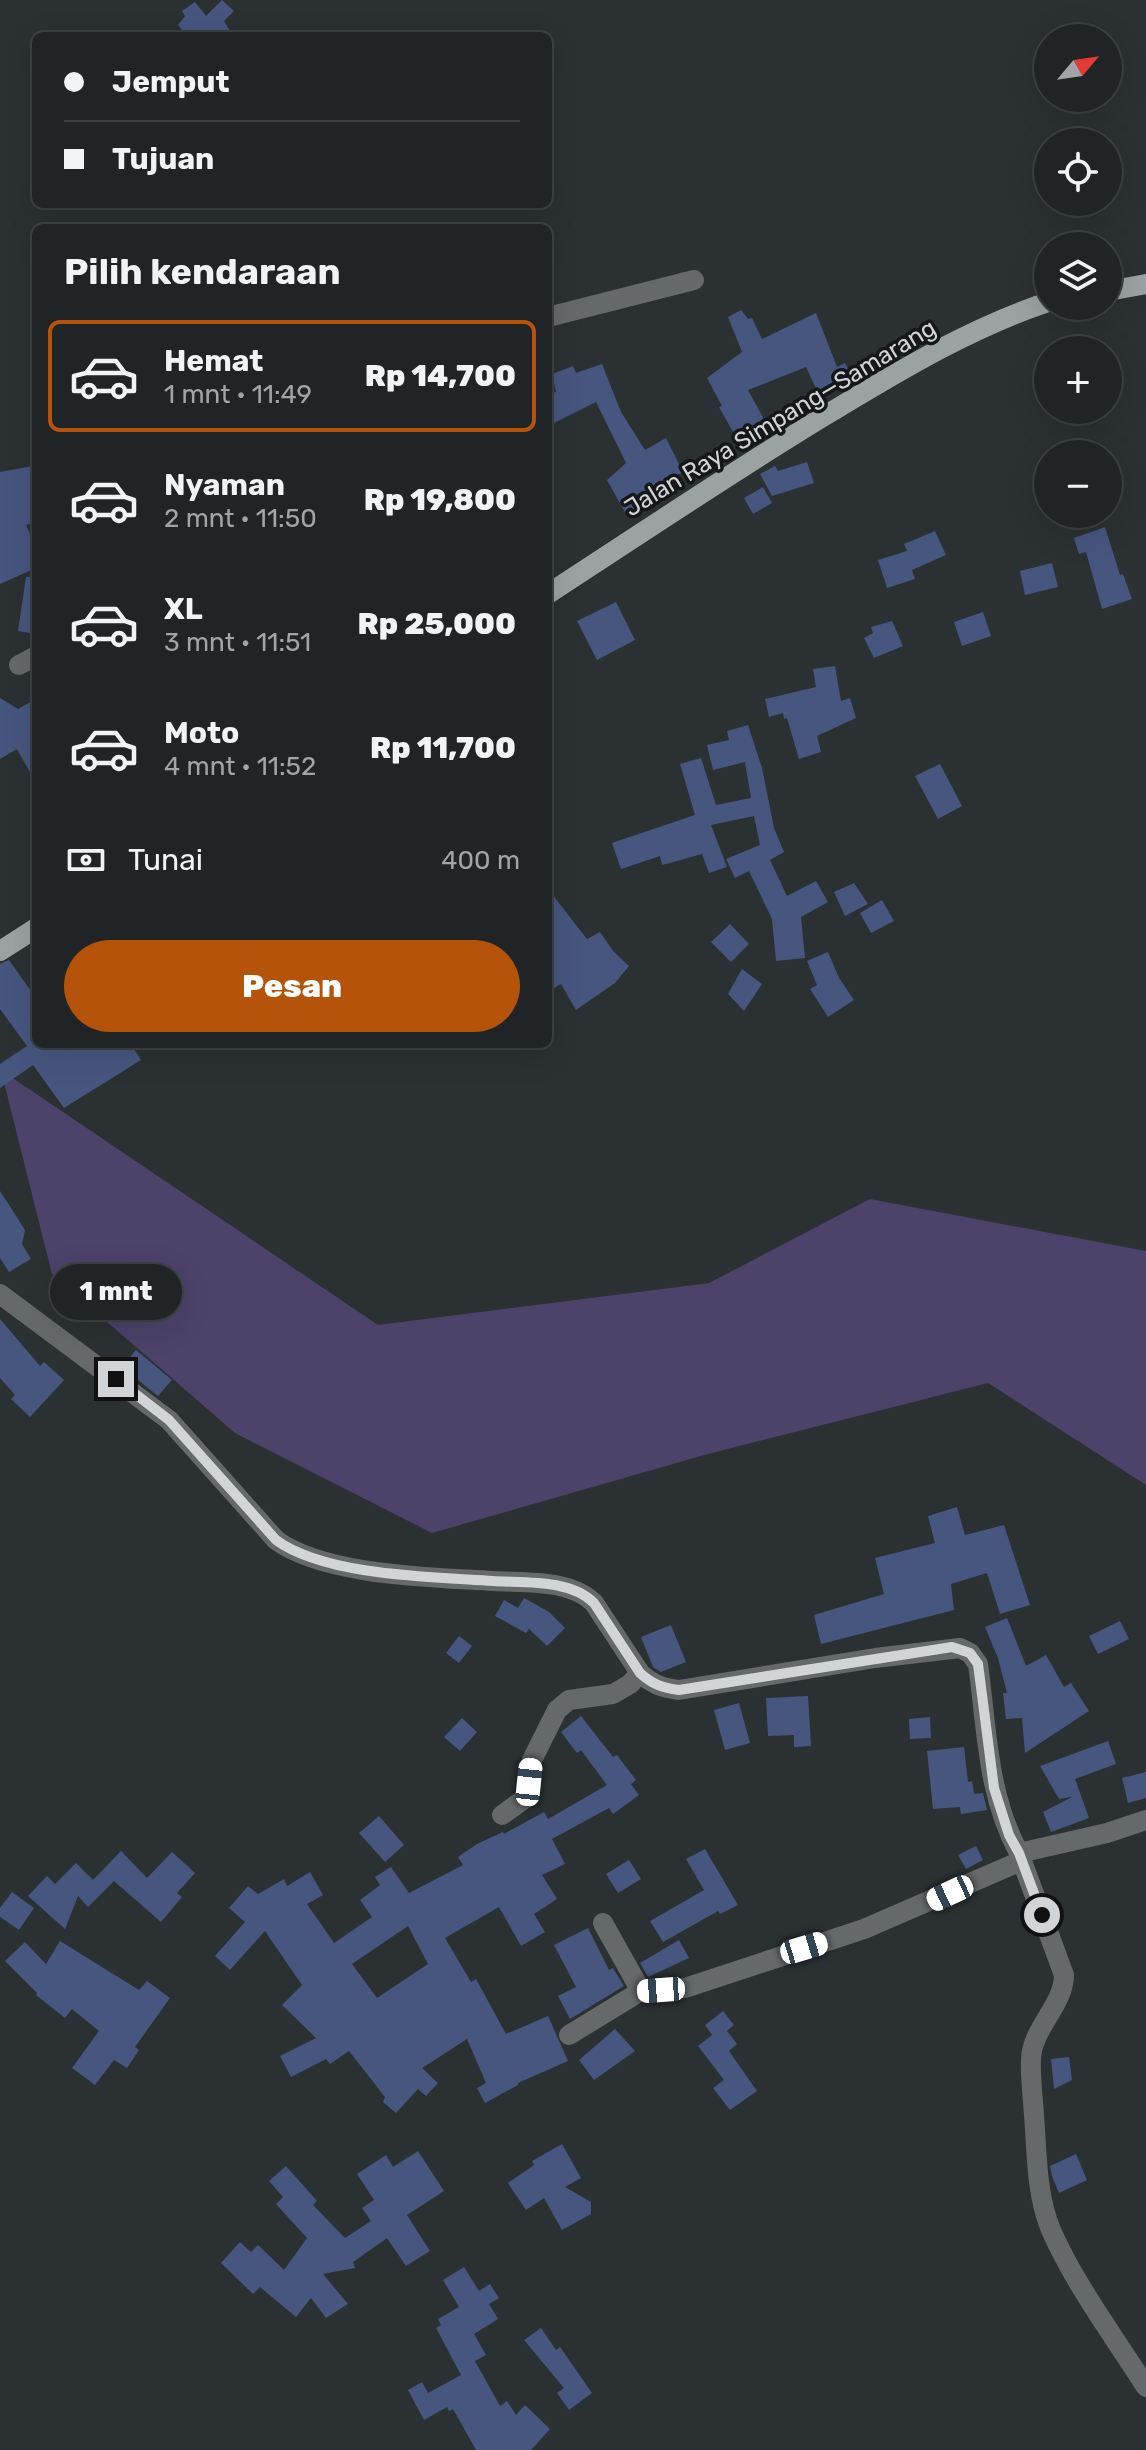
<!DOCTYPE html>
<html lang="id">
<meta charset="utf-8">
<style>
body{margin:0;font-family:Rubik,sans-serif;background:#282c2e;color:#f1f3f6;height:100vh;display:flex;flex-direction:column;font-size:30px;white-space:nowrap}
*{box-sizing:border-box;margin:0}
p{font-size:26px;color:#a2a4a7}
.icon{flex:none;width:44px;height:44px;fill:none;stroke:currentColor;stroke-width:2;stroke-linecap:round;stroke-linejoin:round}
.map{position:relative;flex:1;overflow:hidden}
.details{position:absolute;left:32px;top:224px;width:520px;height:824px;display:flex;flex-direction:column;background:#202426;border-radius:12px;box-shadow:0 8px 32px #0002,0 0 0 2px #3d4143}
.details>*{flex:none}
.hud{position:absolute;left:32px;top:32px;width:520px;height:176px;border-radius:12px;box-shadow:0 8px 32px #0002,0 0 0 2px #3d4143;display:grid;align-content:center;height:176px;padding:0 32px;background:#202426}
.needle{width:52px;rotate:61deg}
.buttons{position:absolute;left:1034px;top:24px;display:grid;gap:16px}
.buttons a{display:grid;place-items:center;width:88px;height:88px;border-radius:50%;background:#202426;box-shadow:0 8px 32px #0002,0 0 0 2px #3d4143;font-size:40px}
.end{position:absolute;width:36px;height:36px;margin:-18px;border:10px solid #d2d5d8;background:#111;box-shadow:0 0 0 4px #111}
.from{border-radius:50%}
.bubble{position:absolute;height:56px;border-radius:28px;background:#202426;box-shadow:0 8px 32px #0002,0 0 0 2px #3d4143;font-size:26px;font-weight:800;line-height:56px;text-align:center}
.car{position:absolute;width:24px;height:48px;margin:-24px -12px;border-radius:10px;box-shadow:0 0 6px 2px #0007;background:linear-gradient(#fff 24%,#345 0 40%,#fff 0 76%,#345 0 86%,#fff 0)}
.hud b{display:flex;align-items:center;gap:28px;height:76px;font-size:30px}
.hud b+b{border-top:2px solid #3d4143}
.hud i{width:20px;height:20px;background:#f1f3f6}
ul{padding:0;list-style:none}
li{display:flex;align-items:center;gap:24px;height:112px;margin:0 16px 12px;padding:0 16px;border:4px solid transparent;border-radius:12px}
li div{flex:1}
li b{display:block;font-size:30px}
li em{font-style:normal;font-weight:800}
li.current{border-color:#b45309}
li>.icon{width:72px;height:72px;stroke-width:1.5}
h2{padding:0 32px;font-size:36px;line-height:96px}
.pay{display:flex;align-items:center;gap:20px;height:88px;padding:0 32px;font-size:30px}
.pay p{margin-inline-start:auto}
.button{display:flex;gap:16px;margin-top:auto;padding:16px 32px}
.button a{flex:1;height:92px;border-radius:48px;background:#b45309;color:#fff;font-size:32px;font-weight:800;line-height:92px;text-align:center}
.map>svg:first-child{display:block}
</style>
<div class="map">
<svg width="1146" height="2450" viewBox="0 0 1146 2450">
<rect width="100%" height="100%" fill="#2b3033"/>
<path fill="#4c426a" d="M1,1070L378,1325L709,1283L870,1199L1146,1251V1485L988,1383L708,1454L432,1533L235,1433L52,1274Z"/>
<path fill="#47567f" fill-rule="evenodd" d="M222,0L234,11L224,21L233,36H187L178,25L185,16L182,11L195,2L206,16Z
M741,310L748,319L752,318L762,339L816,313L837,367L845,363L853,379L820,397L806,367L748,390L766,423L737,439L719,407L722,406L707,378L742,352L728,317Z
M602,364L621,412L645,450L666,438L683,472L643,493L646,503L626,514L607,480L626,463L596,402L548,426V394L556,392L552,374L573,366L576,373Z
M807,462L814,483L772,496L760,474L775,466L778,471Z
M33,466L36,522L26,525L36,547V568L0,584V472Z
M763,487L772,503L753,514L744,498Z
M1105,527L1120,575L1123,574L1132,599L1102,609L1086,552L1079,554L1074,538Z
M935,531L946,555L912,570L915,579L887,588L878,560L907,551L904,544Z
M1052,563L1058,587L1025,595L1020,571Z
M26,577H36V634L18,631Z
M616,602L635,640L597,660L577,621Z
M983,612L991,636L962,646L954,622Z
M892,621L903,646L874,658L864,638L873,633L871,627Z
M835,666L841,701L850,698L856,718L817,736L821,752L799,759L787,718L784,719L783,713L769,717L765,699L816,687L813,669Z
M0,698L18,709L36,699V783L17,749L0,759Z
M748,725L762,768L774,828L784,852L770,860L787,896L816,881L828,902L801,917L805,958L776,961L772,919L749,871L735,878L726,859L760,845L754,816L711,825L727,867L709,873L702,854L662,865L660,856L621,869L612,843L695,815L680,764L701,758L716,805L751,798L745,762L713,770L707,745L729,740L727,731Z
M940,764L962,806L938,819L915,776Z
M854,883L868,904L845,916L834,892Z
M548,889L587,939L600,932L613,951L629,966L615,983L576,1010L561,984L548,992Z
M882,900L894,921L871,933L860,913Z
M730,924L749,944L731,962L711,942Z
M828,952L839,978L854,1000L828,1017L810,989L817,985L807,961Z
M9,960L36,998V1044H131L141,1060L64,1108L33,1065L0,1088V1064L27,1046L0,1009V964Z
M742,969L762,984L744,1011L728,994Z
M0,1191L25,1230L22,1244L31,1259L9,1272L0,1258Z
M0,1319L40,1366L44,1362L64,1380L30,1417L11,1399L15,1395L0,1378Z
M136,1350L172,1380L158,1396L122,1367Z
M957,1507L965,1535L1004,1525L1030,1605L1000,1614L987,1573L951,1584L954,1610L821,1644L814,1615L884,1594L875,1558L935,1543L928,1516Z
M524,1598L549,1612L565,1628L547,1646L529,1629L526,1633L495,1616L504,1600L518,1608Z
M1007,1618L1026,1666L1046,1655L1064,1687L1071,1683L1089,1711L1025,1753L1022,1718L1006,1719L1003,1693H1007L998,1658L985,1627Z
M1120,1621L1129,1639L1098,1654L1089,1636Z
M671,1625L686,1662L661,1672L653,1667L641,1637Z
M459,1636L472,1646L459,1663L446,1653Z
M808,1696L811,1746L794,1747V1735L768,1736L766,1698Z
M739,1703L750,1743L725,1750L714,1710Z
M581,1716L613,1757L617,1755L636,1780L631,1784L639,1795L613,1814L609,1808L552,1839L565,1864L542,1875L557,1899L534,1914L545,1932L521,1946L499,1907L445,1938L471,1982L476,1979L506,2034L548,2016L568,2061L518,2083V2085L485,2103L477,2088L486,2083L467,2039L422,2068L438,2083L426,2096L418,2089L396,2113L383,2102L385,2097L349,2051L330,2064L326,2059L291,2077L280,2056L316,2038L282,2005L302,1985L265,1931L230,1970L215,1956L245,1922L229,1908L248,1886L258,1894L284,1879L287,1886L310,1872L323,1895L307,1904L334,1943L372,1917L360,1900L380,1885L375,1877L391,1867L409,1893L463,1865L458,1857L477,1844L503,1832L504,1834L544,1812L548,1819L607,1785L581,1750L577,1753L561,1732ZM408,1926L428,1964L377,1998L352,1964Z
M930,1717L931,1738L910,1739L909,1719Z
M462,1718L477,1732L460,1751L444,1737Z
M1108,1741L1116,1764L1075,1779L1089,1818L1051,1832L1043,1812L1072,1797L1059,1799L1040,1766Z
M964,1747L968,1782L972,1781L974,1794L983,1793L987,1810L961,1814L960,1807L933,1809L927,1751Z
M1146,1772V1798L1128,1803L1122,1778Z
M379,1816L404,1845L385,1862L359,1833Z
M976,1846L983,1860L966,1869L958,1855Z
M705,1849L738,1905L720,1914L718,1911L663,1942L650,1921L704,1890L686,1859Z
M121,1851L147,1878L172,1852L195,1873L177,1893L182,1897L161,1922L114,1881L88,1907L78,1896L65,1929L28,1896L47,1876L55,1884L76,1863L93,1880Z
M629,1860L641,1879L618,1893L606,1874Z
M12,1892L34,1908L19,1930L0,1917V1908Z
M588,1928L609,1970L613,1968L624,1986L570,2019L558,1996L576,1987L554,1945Z
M679,1940L689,1958L648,1977L640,1963Z
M60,1941L139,1990L147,1981L170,1998L135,2047L139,2050L127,2068L114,2060L95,2085L72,2068L99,2031L72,2009L65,2018L36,1995L37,1993L5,1961L25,1942L46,1964Z
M723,2011L734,2025L727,2031L737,2044L729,2051L757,2091L730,2110L713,2088L724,2080L698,2046L712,2035L705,2025Z
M615,2029L635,2051L594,2080L579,2060Z
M1069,2057L1072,2080L1054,2089L1051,2059Z
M562,2144L581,2178L565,2187L591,2202V2214L562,2230L544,2198L526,2210L508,2183L534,2165L532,2161Z
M418,2151L444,2191L407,2215L430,2251L406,2266L387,2238L353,2262L355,2268L323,2274L348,2304L326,2318L311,2298L296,2317L260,2287L253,2294L221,2263L240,2242L251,2252L258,2245L284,2270L307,2238L276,2204L283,2197L269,2181L286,2166L317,2201L313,2205L345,2238L371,2221L362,2208L374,2200L357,2174L386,2155L393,2167Z
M1076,2154L1087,2180L1059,2193L1052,2176L1050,2166Z
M464,2267L479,2291L490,2284L499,2298L489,2304L498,2319L474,2334L486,2355L475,2361L500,2406L507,2401L516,2415L525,2405L550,2429L531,2450H476L453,2409L449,2411L447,2407L424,2420L408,2390L422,2382L428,2393L461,2375L436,2328L441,2325L438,2319L459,2307L443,2280Z
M541,2328L556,2350L560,2347L592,2393L569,2410L557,2393L564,2388L524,2340Z"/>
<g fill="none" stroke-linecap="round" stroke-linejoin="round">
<path stroke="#66696a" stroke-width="20" d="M548,317L694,280
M19,665L36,656
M0,1294L169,1420L276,1540C325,1576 433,1577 493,1581C525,1583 570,1579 594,1603L640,1673C652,1684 662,1688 679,1690L875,1658L960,1648L970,1653L978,1664C987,1729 987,1794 1019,1853L1107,1833L1146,1820
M502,1815L527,1797L532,1760L557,1710L569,1700L613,1694L630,1684L640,1673
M1019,1853L1064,1975C1064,2005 1032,2028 1031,2059C1030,2077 1033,2097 1034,2115C1037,2152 1036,2194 1051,2230C1074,2283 1115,2338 1146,2387
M603,1923L641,1991L685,1988L864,1929L1021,1861
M569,2035L641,1991"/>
<path stroke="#9ba2a3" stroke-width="20" d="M1108,291L1146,284
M548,594C642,533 735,470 831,412C901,370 970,328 1048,302
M0,951L36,928"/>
</g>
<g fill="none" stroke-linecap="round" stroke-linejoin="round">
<path stroke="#d2d5d8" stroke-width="10" d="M116,1379L169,1420L276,1540C325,1576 433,1577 493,1581C525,1583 570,1579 594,1603L640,1673C652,1684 662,1688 679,1690L952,1647L970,1653L978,1664L994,1788L1009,1835L1019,1853L1042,1915"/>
</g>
<g text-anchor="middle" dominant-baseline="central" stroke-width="7" stroke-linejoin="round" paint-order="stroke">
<g font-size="24" fill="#d2d5d8" stroke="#151719">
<text transform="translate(780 418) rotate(-31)">Jalan Raya Simpang—Samarang</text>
</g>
</g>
</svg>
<div class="buttons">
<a><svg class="needle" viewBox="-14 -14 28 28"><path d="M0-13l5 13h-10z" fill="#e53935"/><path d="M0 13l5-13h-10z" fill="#a2a4a7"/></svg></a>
<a><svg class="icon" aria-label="locate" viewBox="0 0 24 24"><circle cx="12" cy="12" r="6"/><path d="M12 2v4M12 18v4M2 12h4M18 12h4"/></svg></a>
<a><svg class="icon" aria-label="layers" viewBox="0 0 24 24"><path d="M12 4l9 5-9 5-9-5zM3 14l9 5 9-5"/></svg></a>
<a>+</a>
<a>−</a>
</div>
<i class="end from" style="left:1042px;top:1915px"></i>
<i class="end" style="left:116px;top:1379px"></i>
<div class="bubble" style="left:50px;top:1264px;width:132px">1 mnt</div>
<i class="car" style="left:529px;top:1782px;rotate:6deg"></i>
<i class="car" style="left:950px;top:1893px;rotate:245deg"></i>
<i class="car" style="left:804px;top:1948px;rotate:73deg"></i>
<i class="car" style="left:661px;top:1990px;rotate:266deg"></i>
<div class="hud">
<b><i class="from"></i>Jemput</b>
<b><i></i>Tujuan</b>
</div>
<section class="details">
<h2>Pilih kendaraan</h2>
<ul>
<li class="current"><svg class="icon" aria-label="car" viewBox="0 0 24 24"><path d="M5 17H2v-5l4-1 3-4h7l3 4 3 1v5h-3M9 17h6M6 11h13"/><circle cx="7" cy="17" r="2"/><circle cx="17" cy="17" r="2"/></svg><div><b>Hemat</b><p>1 mnt · 11:49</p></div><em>Rp 14,700</em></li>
<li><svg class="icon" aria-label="car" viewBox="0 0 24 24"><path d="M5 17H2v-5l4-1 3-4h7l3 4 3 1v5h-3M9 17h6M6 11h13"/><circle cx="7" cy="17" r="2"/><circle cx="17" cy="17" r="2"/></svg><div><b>Nyaman</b><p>2 mnt · 11:50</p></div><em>Rp 19,800</em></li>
<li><svg class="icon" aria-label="car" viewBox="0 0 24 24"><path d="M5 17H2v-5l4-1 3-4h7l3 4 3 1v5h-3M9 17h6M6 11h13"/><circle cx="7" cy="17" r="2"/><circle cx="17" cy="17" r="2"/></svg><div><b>XL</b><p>3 mnt · 11:51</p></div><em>Rp 25,000</em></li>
<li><svg class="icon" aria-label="car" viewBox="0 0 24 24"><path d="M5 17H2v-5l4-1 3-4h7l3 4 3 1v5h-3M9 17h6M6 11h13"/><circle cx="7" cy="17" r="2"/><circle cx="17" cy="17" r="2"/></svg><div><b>Moto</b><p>4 mnt · 11:52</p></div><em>Rp 11,700</em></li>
</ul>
<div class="pay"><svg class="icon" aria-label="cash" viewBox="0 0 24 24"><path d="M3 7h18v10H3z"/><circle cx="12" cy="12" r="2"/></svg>Tunai<p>400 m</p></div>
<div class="button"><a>Pesan</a></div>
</section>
</div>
